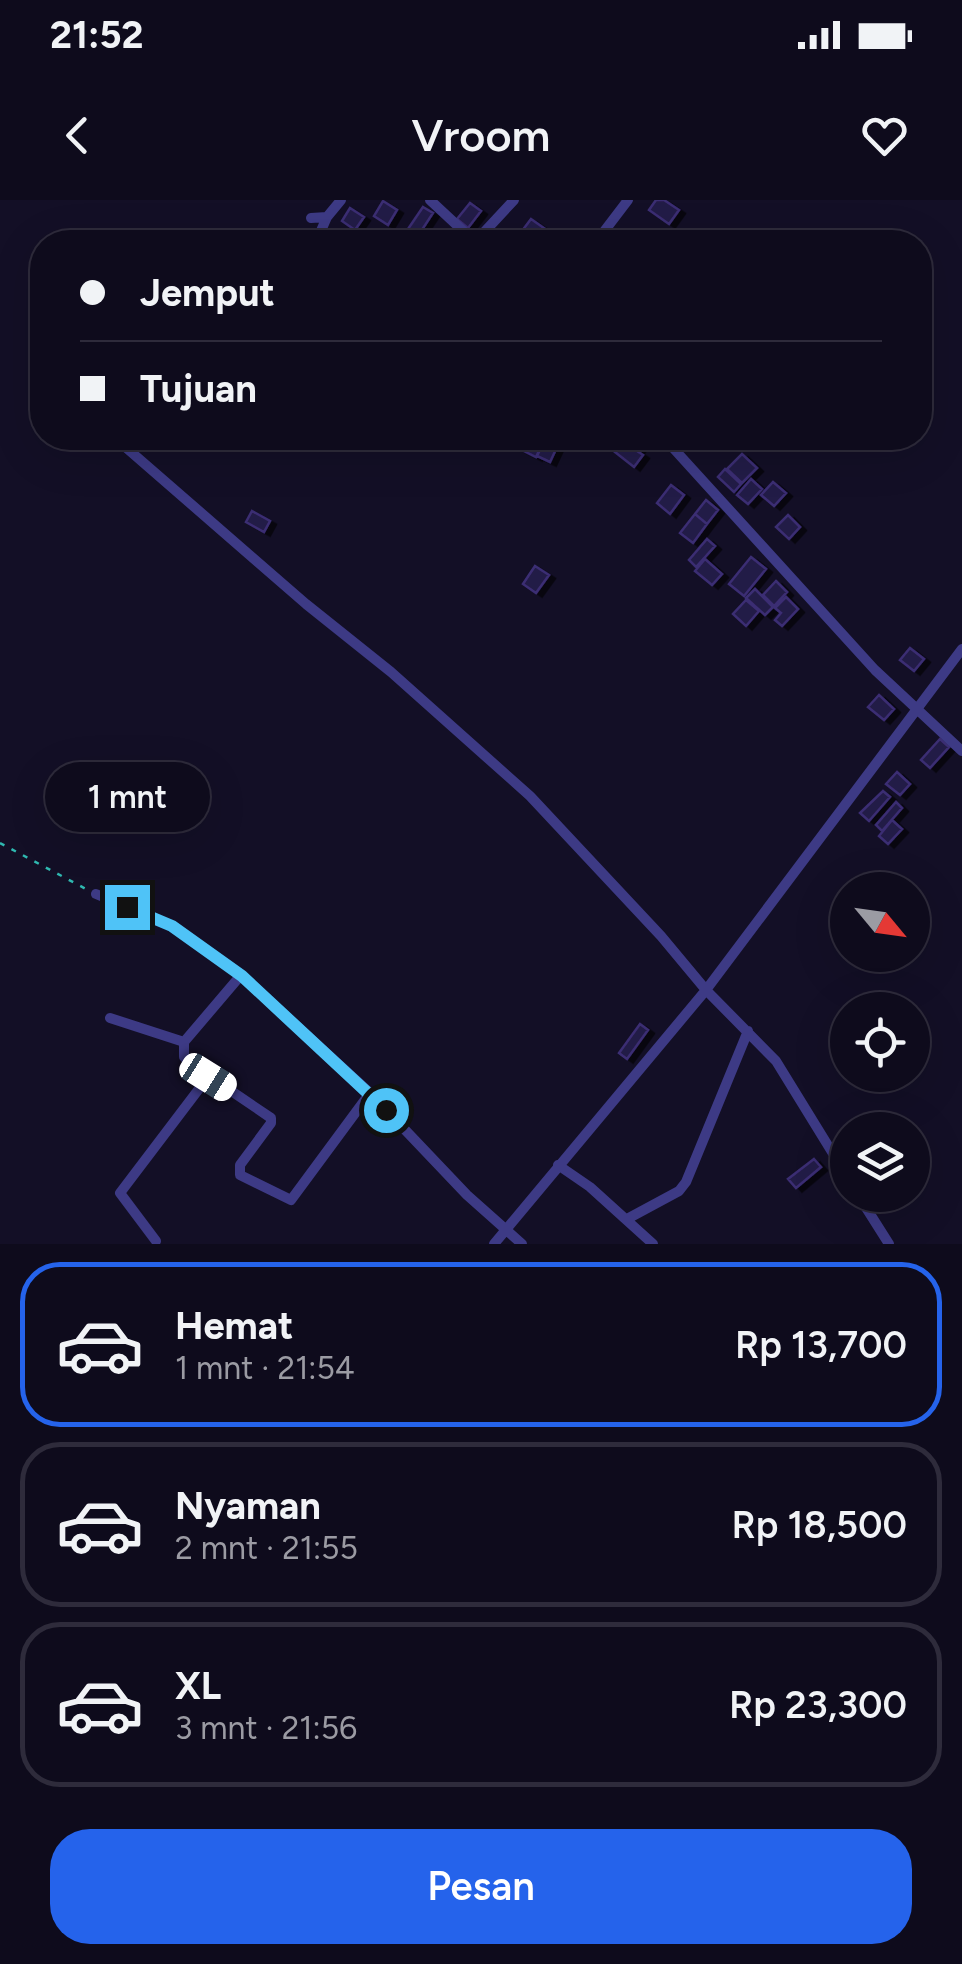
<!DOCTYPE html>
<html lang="id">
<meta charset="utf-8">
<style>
body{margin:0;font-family:Figtree,sans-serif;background:#1c1929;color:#f1f3f6;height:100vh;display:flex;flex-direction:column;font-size:38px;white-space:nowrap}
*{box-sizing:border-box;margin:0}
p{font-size:32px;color:#9b9ba3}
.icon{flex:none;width:55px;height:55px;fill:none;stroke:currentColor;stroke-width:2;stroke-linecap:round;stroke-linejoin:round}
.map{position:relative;height:1044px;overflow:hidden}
.details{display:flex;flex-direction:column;background:#0e0b1c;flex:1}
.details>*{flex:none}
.top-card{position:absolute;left:30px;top:30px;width:902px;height:220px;border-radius:40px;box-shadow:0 10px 40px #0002,0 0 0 2px #2e2b3b;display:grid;align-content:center;height:220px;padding:0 50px;background:#0e0b1c}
.needle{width:65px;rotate:119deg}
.fabs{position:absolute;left:830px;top:672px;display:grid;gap:20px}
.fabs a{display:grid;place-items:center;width:100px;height:100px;border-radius:50%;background:#0e0b1c;box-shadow:0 10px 40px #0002,0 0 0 2px #2e2b3b;font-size:50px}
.end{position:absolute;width:45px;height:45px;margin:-22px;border:12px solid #4fc3f7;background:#111;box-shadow:0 0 0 5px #111}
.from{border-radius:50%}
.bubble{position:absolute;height:70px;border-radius:35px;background:#0e0b1c;box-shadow:0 10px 40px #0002,0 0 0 2px #2e2b3b;font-size:32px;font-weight:600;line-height:70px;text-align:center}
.car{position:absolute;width:30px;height:60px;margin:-30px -15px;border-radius:12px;box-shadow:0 0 8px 2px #0007;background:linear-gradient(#fff 24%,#345 0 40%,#fff 0 76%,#345 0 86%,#fff 0)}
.top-card b{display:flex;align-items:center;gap:35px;height:95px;font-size:38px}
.top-card b+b{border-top:2px solid #2e2b3b}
.top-card i{width:25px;height:25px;background:#f1f3f6}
ul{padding:18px 0 0;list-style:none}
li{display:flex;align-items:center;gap:30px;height:165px;margin:0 20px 15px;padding:0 30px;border:5px solid #2e2b3b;border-radius:40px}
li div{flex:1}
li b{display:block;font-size:38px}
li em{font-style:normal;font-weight:600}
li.current{border-color:#2563eb}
li>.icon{width:90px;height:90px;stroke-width:1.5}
.cta{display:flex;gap:20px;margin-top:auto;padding:20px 50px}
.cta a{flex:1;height:115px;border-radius:40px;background:#2563eb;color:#fff;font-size:40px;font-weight:600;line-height:115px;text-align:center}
.status{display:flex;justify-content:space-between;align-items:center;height:70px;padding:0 50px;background:#0e0b1c;direction:ltr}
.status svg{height:28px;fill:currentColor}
header{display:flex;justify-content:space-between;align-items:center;height:130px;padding:0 50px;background:#0e0b1c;font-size:45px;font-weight:600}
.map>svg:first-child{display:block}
</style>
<div class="status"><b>21:52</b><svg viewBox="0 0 49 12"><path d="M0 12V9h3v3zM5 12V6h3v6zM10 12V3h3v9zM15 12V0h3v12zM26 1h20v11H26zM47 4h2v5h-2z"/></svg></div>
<header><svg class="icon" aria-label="back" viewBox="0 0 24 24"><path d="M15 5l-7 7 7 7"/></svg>Vroom<svg class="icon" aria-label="heart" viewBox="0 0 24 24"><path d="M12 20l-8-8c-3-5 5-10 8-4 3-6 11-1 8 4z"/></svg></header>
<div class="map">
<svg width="962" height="1044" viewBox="0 0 962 1044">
<defs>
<filter id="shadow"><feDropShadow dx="6" dy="3.5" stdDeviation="0" flood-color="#0009"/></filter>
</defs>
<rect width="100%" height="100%" fill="#130f26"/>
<path fill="#241b47" stroke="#3b2d73" stroke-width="2.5" filter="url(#shadow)" d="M656,0H664L679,10L669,24L649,10Z
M383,1L397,10L388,25L374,16Z
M470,3L481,11L468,28L457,19Z
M423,7L433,13L416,39L406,32Z
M350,8L364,17L355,30L342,21Z
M531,19L548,31L540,42H530L519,35Z
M526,238L544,240L536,257L520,249Z
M627,238H648L637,251L643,255L634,267L615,252Z
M545,240L558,245L550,262L537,256Z
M742,254L757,268L742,283L727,269Z
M725,269L741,284L734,292L718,277Z
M751,279L762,289L748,304L737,295Z
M773,282L786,293L774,306L761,295Z
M671,285L684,295L670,314L657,303Z
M706,300L718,310L707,324L695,314Z
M252,311L270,321L264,332L246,322Z
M695,314L707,324L693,343L680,333Z
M788,315L800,327L789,339L776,327Z
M707,339L715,346L696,367L689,360Z
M751,357L766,369L744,396L729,384Z
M705,359L722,374L712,385L695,371Z
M535,366L549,375L536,393L523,384Z
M776,381L787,392L774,406L763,395Z
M755,389L773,407L765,415L746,398Z
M786,397L798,409L782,426L775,420L781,413L775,408Z
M746,400L759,411L746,426L733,414Z
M910,448L924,459L914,471L900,460Z
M879,495L894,509L884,520L868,507Z
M940,539L949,547L930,568L921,560Z
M897,572L910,584L900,595L886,584Z
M883,591L890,597L869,621L860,613Z
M896,602L902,608L882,631L876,625Z
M892,620L902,629L888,644L879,636Z
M640,824L648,830L627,859L619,853Z
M814,959L821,967L796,988L788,979Z"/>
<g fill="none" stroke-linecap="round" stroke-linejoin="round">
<path stroke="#2fb8b0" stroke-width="2.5" stroke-dasharray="5 8" stroke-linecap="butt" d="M0,643L86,689"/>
<path stroke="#3d3a85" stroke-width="10" d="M430,0L475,42L514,0
M311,18L327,17L341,0
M326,42L320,33L327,17
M596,42L628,0
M115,238L306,404L391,472L530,596L661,736L706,790L776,861L848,978
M664,238L875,470L962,551
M508,242L510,238
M96,694L172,726L241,775L370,893L467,995L522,1044
M241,775L184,842V857L190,863L271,918V923L240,965V975L291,1000L370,893
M110,818L184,842
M558,965L590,987L653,1044
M858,995L889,1044
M627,1019L679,991L686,982L748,831
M156,1041L120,993L208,877
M494,1044L706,790L962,449"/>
</g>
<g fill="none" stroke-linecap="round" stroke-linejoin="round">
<path stroke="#4fc3f7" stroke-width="12" d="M127,707L172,726L242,776L386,910"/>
</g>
</svg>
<div class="fabs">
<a><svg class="needle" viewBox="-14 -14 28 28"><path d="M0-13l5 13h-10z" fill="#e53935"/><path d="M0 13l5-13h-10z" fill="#9b9ba3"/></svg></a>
<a><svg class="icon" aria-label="locate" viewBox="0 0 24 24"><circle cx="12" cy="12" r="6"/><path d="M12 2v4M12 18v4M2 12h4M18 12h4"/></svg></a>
<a><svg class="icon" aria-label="layers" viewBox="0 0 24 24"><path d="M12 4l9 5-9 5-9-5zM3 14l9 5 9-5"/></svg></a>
</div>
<i class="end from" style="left:386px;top:910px"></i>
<i class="end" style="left:127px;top:707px"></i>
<div class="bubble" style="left:45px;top:562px;width:165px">1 mnt</div>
<i class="car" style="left:208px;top:877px;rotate:122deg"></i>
<div class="top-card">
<b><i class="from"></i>Jemput</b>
<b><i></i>Tujuan</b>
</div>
</div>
<section class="details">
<ul>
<li class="current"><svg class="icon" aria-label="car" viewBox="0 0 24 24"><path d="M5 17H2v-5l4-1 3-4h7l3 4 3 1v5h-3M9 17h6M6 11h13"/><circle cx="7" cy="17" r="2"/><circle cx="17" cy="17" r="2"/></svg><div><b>Hemat</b><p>1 mnt · 21:54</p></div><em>Rp 13,700</em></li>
<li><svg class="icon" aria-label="car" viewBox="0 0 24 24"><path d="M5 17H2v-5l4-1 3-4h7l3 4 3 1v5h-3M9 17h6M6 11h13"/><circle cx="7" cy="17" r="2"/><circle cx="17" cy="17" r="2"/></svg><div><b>Nyaman</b><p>2 mnt · 21:55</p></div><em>Rp 18,500</em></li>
<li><svg class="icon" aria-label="car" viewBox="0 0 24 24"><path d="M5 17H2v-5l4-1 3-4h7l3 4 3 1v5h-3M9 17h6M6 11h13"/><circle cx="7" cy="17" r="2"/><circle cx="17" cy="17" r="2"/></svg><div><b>XL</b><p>3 mnt · 21:56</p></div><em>Rp 23,300</em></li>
</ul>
<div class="cta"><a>Pesan</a></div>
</section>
